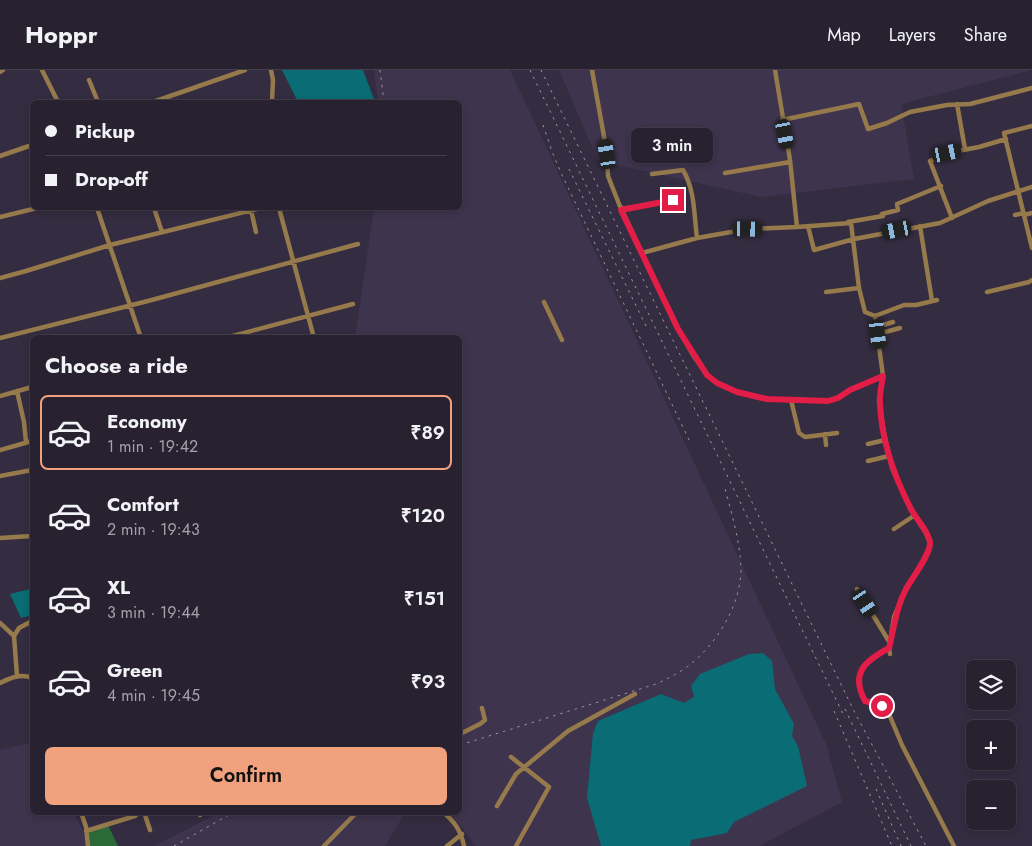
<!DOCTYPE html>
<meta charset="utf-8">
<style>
body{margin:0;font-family:Jost,sans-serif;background:#2f2938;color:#f1f3f6;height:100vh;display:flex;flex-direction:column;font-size:19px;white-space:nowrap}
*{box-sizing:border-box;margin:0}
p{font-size:16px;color:#a4a3ab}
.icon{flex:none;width:28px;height:28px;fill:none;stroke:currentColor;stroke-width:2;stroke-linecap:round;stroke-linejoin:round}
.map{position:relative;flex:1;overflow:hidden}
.sheet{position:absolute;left:30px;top:265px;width:432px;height:480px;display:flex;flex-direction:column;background:#272130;border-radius:8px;box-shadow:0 2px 8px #0003,0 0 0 1px #433e4c}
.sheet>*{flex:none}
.guide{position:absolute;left:30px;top:30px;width:432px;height:110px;border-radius:8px;box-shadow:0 2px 8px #0003,0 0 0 1px #433e4c;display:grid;align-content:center;height:110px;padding:0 15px;background:#272130}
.controls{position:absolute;left:966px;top:590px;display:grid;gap:10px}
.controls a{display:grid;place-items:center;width:50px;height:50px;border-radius:8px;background:#272130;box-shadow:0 2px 8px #0003,0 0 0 1px #433e4c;font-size:25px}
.end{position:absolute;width:22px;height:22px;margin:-11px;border:6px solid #e11d48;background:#fff;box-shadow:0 0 0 2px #fff}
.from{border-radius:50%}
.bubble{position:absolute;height:35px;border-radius:8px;background:#272130;box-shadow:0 2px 8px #0003,0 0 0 1px #433e4c;font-size:16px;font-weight:600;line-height:35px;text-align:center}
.car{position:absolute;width:15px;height:30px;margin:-15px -8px;border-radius:6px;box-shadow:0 0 4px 1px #0007;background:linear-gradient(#222 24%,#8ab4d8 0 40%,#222 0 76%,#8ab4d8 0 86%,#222 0)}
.guide b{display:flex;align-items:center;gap:18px;height:48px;font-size:19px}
.guide b+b{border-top:1px solid #433e4c}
.guide i{width:12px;height:12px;background:#f1f3f6}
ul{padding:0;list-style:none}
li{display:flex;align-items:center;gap:15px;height:75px;margin:0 10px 8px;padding:0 5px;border:2px solid transparent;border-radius:8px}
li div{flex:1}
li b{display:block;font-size:19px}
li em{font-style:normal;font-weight:600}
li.current{border-color:#f2a17e}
li>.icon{width:45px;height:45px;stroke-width:1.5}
h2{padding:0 15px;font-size:22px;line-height:60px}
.cta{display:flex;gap:10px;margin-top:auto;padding:10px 15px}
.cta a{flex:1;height:58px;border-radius:8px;background:#f2a17e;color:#111;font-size:20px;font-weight:600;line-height:58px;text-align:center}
header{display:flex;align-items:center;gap:30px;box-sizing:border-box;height:70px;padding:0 25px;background:#272130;border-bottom:1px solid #433e4c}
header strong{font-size:24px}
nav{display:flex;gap:28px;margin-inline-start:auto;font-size:18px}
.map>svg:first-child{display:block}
</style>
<header>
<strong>Hoppr</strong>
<nav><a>Map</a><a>Layers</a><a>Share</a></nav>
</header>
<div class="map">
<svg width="1032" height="776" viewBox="0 0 1032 776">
<rect width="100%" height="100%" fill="#342c40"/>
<path fill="#3e344d" d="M374,0H510L826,674L842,732L760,776H475L462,757L448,743L460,742V268H355L374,138H460V32H378Z
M559,0H1032L901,34L914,109L761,127L598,91Z
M32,672V742L74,743L90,776H0V680Z
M219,743H405L385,776H154Z"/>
<path fill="#2c6938" d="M108,755L118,776H89L86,761Z"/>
<path fill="#0a6c74" d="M282,0H363L375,32H298Z
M30,519L32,525V545L21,548L10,524Z
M763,583L772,591L775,619L794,654L792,666L798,676L807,716L734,752L727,763L691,770L690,776H601L587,728L593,663L598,651L661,624L684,633L694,627L691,616L700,604L749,584Z"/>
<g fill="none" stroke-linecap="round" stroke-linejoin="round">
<path stroke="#967a4c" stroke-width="4.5" d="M42,0L58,32
M271,0L273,10L272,32
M592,0L607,83L608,106L619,134L678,259L693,285L707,305L717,313L737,322L767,329L828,331L838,328L850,320L883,306
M775,0L790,90L797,157L851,153L859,218L865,242L875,246L883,306L879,331L884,363L892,398L911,440L926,463L930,473L927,485L905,521L894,547L889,578L890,584
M0,2L3,0
M89,10L98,32
M153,32L245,0
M957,34L965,79
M782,50L859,34L868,59L887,53L910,42L947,35L970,34L1032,18
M1032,56L1004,63L1032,178
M0,86L32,75
M725,103L790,92
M652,104L683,100C695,120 694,145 697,168
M97,138L141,268
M154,138L162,162
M279,138L314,268
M621,139L673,131
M251,140L256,162
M1015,145L1024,143
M1024,145L1032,143
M0,147L37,138
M952,148L930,91L947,83L979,77L1006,69
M848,152L883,146L882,144L898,140L897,134L941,116
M808,156L814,180L854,169
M920,156L932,231
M854,169L940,153L988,131L1032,117
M642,183L697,168L748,159L797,157
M0,208L26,201L110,175L261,138
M826,222L859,218
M987,222L1029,212L1032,210
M544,232L562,270
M875,246L904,235H916L937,230
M877,257L893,252
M878,264L900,258
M0,268L148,231L358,174
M225,268L353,234
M17,321L24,352L26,372
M0,326L32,317
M791,330L799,363L805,367L837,363
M825,364L826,375
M868,374L885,370
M0,380L32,371
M868,391L889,386
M0,406L32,400
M894,459L915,445
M0,468L32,466
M857,519L890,573
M0,553L14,566
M889,578C866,591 849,603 865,631L882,636L889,644L902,675L954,776
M17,606L14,566L19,558L32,551
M0,613C10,608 21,603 32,608
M460,664L480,654L485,650L482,638
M511,687L549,717L516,776
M497,736L516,704L568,661L635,624
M81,742L86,757L88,776
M144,742L150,760
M199,742L200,745
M443,742C455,752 461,761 464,776
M86,761L135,746L140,742
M324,776L357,742
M447,776L462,764"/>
<path stroke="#9a94a4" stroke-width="1" stroke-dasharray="2.5 5" stroke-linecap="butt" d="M380,0L384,32
M530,0L845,648
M541,0L854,641L926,776
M543,55L553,84L562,105L691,374
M569,99L646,256
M845,639L911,776
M834,641L892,776
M460,675L656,614C667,609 677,604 687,597C716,575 741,536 741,498C740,471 731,441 724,415
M876,719L901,776
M174,776L234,742"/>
</g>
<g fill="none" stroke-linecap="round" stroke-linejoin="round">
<path stroke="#e11d48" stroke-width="6" d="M673,130L621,140L678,259L707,305L717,313L737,322L767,329L828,331L838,328L850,320L883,306C882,315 879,324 880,333C881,370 894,406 911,439C916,449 928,460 930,472C931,484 912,508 906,519C896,538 894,558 889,578C865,591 850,603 865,631L882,636"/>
</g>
</svg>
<div class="controls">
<a><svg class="icon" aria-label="layers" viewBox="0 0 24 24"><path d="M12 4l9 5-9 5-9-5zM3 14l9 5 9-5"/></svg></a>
<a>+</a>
<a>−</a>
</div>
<i class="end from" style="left:882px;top:636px"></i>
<i class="end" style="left:673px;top:130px"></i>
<div class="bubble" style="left:631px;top:58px;width:82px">3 min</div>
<i class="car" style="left:785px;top:64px;rotate:169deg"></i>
<i class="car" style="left:947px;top:83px;rotate:78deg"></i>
<i class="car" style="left:607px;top:84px;rotate:351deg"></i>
<i class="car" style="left:748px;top:159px;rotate:91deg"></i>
<i class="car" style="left:897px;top:160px;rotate:259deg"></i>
<i class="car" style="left:878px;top:264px;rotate:173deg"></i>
<i class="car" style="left:865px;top:533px;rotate:147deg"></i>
<div class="guide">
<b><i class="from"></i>Pickup</b>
<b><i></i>Drop-off</b>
</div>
<section class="sheet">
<h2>Choose a ride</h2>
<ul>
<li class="current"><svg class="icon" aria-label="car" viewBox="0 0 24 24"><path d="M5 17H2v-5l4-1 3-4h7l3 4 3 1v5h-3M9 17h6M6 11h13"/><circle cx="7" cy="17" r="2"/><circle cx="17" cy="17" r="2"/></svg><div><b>Economy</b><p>1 min · 19:42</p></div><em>₹89</em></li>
<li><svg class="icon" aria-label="car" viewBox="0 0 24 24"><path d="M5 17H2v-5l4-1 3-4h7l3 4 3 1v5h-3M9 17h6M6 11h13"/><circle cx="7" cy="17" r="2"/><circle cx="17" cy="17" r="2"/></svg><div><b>Comfort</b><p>2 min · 19:43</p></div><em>₹120</em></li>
<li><svg class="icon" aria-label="car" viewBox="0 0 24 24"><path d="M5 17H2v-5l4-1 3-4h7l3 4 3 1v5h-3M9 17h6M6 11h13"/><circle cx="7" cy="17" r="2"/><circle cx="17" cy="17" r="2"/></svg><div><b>XL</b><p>3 min · 19:44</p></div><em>₹151</em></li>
<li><svg class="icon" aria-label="car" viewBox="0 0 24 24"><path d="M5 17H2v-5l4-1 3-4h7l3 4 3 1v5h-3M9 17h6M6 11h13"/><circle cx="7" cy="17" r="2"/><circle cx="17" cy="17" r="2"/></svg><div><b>Green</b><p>4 min · 19:45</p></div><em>₹93</em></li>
</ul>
<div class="cta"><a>Confirm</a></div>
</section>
</div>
